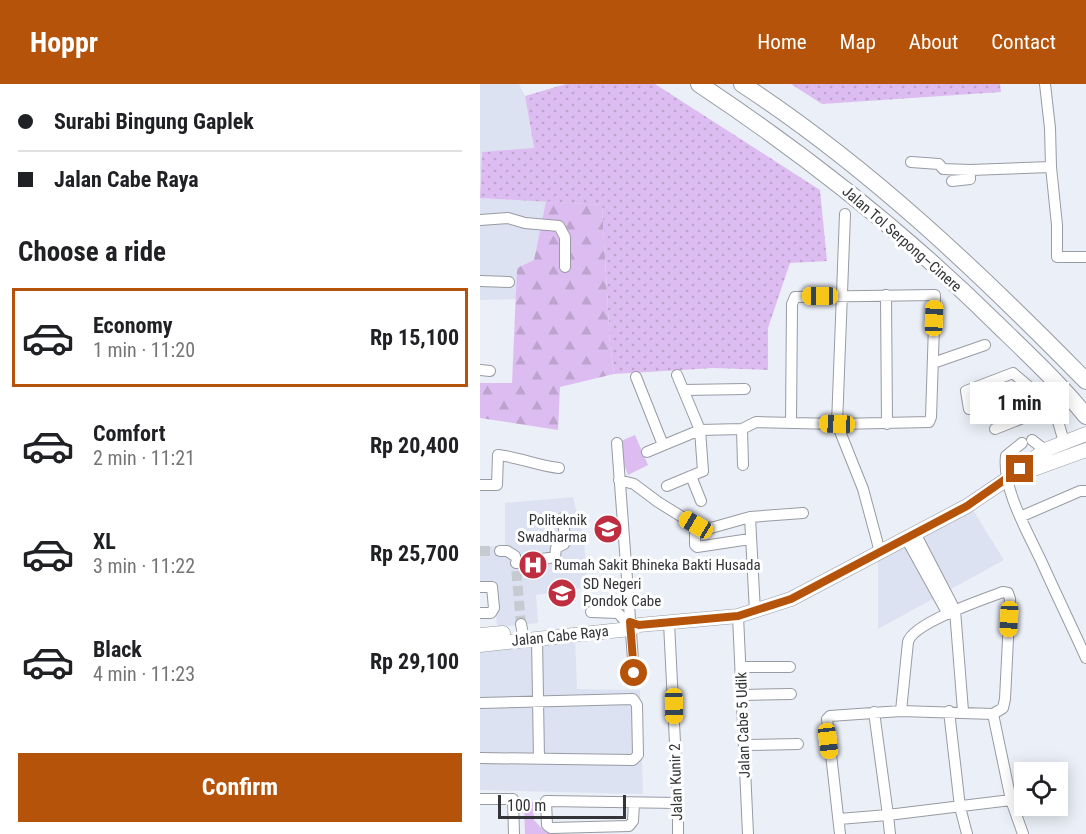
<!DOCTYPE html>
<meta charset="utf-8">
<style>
body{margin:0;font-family:"Roboto Condensed",sans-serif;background:#f2f2f2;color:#202124;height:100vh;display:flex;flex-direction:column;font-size:22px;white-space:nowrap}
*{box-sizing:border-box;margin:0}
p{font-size:20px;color:#757577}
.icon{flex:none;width:33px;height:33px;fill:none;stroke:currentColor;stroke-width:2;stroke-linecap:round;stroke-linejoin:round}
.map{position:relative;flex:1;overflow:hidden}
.details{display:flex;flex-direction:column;background:#fff;width:480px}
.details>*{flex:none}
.top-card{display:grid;align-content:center;height:132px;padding:0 18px;background:#fff}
.fabs{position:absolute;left:534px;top:678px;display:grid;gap:12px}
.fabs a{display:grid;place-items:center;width:54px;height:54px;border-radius:0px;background:#fff;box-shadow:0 3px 15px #0003;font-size:30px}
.scale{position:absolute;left:18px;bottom:15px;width:128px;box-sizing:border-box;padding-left:6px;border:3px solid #333437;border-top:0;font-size:16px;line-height:21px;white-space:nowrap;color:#333437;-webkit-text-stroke:4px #fff;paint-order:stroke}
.end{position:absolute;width:27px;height:27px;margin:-14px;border:8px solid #b45309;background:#fff;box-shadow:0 0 0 3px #fff}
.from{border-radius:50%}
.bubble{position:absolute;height:42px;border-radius:0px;background:#fff;box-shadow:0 3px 15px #0003;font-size:20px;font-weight:700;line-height:42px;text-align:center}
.car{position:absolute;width:18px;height:36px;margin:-18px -9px;border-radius:8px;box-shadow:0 0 4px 2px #0007;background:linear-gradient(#f5c518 24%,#345 0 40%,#f5c518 0 76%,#345 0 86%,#f5c518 0)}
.top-card b{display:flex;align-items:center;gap:21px;height:57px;font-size:22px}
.top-card b+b{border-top:2px solid #e0e0e0}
.top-card i{width:15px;height:15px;background:#202124}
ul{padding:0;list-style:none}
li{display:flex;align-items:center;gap:18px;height:99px;margin:0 12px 9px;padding:0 6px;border:3px solid transparent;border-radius:0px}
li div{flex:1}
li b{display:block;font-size:22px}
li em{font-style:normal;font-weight:700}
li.on{border-color:#b45309}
li>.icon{width:54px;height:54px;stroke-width:1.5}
h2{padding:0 18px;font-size:27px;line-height:72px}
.button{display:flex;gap:12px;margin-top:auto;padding:12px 18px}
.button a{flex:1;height:69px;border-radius:0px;background:#b45309;color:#fff;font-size:24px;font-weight:700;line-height:69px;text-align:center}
header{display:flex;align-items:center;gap:36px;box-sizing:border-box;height:84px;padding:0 30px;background:#b45309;color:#fff}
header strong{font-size:28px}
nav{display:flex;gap:33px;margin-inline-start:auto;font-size:21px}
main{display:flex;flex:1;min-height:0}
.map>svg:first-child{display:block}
</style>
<header>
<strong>Hoppr</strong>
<nav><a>Home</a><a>Map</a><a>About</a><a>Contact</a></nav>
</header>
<main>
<section class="details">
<div class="top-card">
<b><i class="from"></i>Surabi Bingung Gaplek</b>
<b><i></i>Jalan Cabe Raya</b>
</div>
<h2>Choose a ride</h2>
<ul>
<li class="on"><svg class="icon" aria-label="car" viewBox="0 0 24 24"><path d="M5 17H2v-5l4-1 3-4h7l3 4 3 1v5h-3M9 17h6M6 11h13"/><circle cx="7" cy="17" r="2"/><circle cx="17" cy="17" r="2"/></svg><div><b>Economy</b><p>1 min · 11:20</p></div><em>Rp 15,100</em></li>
<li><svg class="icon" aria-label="car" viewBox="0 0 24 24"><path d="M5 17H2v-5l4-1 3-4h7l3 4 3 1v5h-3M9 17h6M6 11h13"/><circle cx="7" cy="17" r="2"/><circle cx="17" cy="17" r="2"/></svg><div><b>Comfort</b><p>2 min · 11:21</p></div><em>Rp 20,400</em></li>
<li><svg class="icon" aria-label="car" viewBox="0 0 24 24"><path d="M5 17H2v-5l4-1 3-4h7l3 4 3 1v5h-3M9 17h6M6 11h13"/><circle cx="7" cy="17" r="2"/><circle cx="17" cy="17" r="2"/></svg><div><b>XL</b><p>3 min · 11:22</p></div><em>Rp 25,700</em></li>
<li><svg class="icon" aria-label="car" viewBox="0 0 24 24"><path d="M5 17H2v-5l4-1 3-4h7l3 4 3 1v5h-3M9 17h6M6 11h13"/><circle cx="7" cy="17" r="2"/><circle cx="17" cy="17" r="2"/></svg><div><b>Black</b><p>4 min · 11:23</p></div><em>Rp 29,100</em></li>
</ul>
<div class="button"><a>Confirm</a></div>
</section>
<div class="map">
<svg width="606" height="750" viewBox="0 0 606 750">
<defs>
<pattern id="grass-dots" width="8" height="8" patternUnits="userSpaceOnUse" patternTransform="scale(1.5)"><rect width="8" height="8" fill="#ddbdf1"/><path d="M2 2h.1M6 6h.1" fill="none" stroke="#bea3cf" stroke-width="1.8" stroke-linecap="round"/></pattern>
<pattern id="forest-firs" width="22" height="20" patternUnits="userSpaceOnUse" patternTransform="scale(1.5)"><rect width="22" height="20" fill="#ddbdf1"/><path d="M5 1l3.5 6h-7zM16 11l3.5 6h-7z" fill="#bea3cf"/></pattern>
</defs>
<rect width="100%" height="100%" fill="#ebeff7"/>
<path fill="#dce2f1" d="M0,0H39L45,12L54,65L2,68L0,100Z
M0,114L66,117L54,176L37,184L36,215L0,216Z
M93,413L104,458L108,503L56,511L58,539L17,543L14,500L0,501V463L25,462V419Z
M491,423L524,476L398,545V472Z
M95,551L97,605L160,606L163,710L0,706V561Z"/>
<path fill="url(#grass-dots)" d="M86,0H175L340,106L347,177L310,179L288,244V286L234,284L134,290L130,260L122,121L0,114L2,68L54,64L45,12Z
M311,0H520L521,8L342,20Z"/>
<path fill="url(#forest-firs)" d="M66,117L122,121L130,260L134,290L80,303L78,346L0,334V299H32L37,184L54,176Z"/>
<path fill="#ddbdf1" d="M155,351L168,381L148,391L136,359Z
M44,718H53L54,736L63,746L76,747V750H45Z"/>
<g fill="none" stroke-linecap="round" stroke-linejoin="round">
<path stroke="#c6cad1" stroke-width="10" stroke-dasharray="10 5" stroke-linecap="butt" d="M0,467H20
M35,472L41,540"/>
<g stroke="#989ba3" stroke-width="12">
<path id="minor" d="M565,0L570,44L571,83
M431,78L459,80L463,85L490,86L571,83L577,141V173H606
M472,97L490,95V86
M365,130L357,340L383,405L400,468
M0,136L28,134L45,139L79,142L85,153V183
M0,197L29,198
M406,211L407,340
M453,279L505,261
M0,286L10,287
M156,293L183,361
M204,306L265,305
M489,325L486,307L533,289L567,318L571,326
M515,345L563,326H571L577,334L584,358
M552,356L565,366L571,380
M137,359L154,589
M542,359L526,372C522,406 549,450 563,481C577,512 592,543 606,574
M167,368L220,346L262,345
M263,381L262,345L276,338L357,340L449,338L451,333L455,211L315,213L312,220L311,338
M211,392L221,417
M139,396L154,400L178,418L215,441
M0,401H17L18,371C39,373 58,382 79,384
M187,402L223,387L220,346L197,291
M270,433L275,528
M540,433L600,407H606
M435,449L475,526L483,627
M426,454L468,530
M270,455L217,463L215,461V441L231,444L270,433L323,429
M20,467H27L35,472
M36,479L75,473L76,464L84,460L85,456L83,434
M0,503H12L14,524L11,529H0
M111,528L138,529L146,538
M258,532L268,750
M189,539L198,719V750
M41,540L44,556
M57,554L59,675
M261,583H310
M262,611L311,610
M0,619L153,615L157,621L158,671L153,676L0,674
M469,627L480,723L487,750
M513,630L531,716L543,750
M265,661L318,660
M0,715H33L34,750
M154,719L153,737L149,742L71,744L67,741L66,717L198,719
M359,735L408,731L394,628
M360,750L347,635L350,632L421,627L513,630L523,624L525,615L530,515L528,509L523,508C504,515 433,539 428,558L421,627
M410,750L408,731L531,716"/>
</g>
<g stroke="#989ba3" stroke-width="15">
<path id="major" d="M540,390L606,366
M0,551L23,549
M0,561L150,545L159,541L258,532L311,515L487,422L527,395L565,366L606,350"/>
</g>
<g stroke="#989ba3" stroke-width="18">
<path id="highway" d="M219,0C326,71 426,150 517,240C548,270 579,299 606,332
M262,0C389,83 500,189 606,297"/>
</g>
<use href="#minor" stroke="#fff" stroke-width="10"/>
<use href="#major" stroke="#fff" stroke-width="14"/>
<use href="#highway" stroke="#fff" stroke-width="16"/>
</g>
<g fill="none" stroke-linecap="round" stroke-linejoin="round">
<path stroke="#b45309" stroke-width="8" d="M154,589L150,538L159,541L258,532L311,515L487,422L540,385"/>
</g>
<defs>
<g id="university-disc" transform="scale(1.5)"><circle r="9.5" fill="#bf2e40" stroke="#fff"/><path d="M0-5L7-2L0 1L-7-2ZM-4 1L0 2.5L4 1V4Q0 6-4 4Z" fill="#fff"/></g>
<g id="hospital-disc" transform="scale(1.5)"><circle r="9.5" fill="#bf2e40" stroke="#fff"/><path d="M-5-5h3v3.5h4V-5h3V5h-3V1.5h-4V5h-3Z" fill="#fff"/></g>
<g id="school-disc" transform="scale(1.5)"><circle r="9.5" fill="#bf2e40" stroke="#fff"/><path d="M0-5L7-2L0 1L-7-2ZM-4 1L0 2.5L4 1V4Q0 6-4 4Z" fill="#fff"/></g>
</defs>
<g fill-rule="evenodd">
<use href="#university-disc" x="128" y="445"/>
<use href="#hospital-disc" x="53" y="481"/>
<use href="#school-disc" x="82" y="509"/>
</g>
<g text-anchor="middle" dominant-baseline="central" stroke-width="6" stroke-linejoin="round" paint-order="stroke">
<g font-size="15" fill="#333437" stroke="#fff">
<text transform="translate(422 155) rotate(41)">Jalan Tol Serpong–Cinere</text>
<text transform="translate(80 552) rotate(-6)">Jalan Cabe Raya</text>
<text transform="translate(263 641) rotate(-92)">Jalan Cabe 5 Udik</text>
<text transform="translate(196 698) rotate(-92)">Jalan Kunir 2</text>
</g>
<g font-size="15" fill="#333437" stroke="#fff" text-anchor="start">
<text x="107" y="436" text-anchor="end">Politeknik<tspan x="107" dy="17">Swadharma</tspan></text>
<text x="74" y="481">Rumah Sakit Bhineka Bakti Husada</text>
<text x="103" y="500">SD Negeri<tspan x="103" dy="17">Pondok Cabe</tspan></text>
</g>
</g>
</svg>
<div class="fabs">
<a><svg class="icon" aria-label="locate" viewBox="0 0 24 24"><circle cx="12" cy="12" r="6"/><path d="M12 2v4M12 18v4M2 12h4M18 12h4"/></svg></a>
</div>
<div class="scale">100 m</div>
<i class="end from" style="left:154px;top:589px"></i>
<i class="end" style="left:540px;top:385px"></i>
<div class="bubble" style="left:490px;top:298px;width:99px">1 min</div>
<i class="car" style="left:340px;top:212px;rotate:270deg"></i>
<i class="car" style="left:454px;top:234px;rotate:2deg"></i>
<i class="car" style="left:357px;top:340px;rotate:272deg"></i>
<i class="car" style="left:216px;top:441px;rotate:300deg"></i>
<i class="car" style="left:529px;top:535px;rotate:183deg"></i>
<i class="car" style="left:194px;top:622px;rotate:179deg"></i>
<i class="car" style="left:348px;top:657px;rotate:173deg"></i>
</div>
</main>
